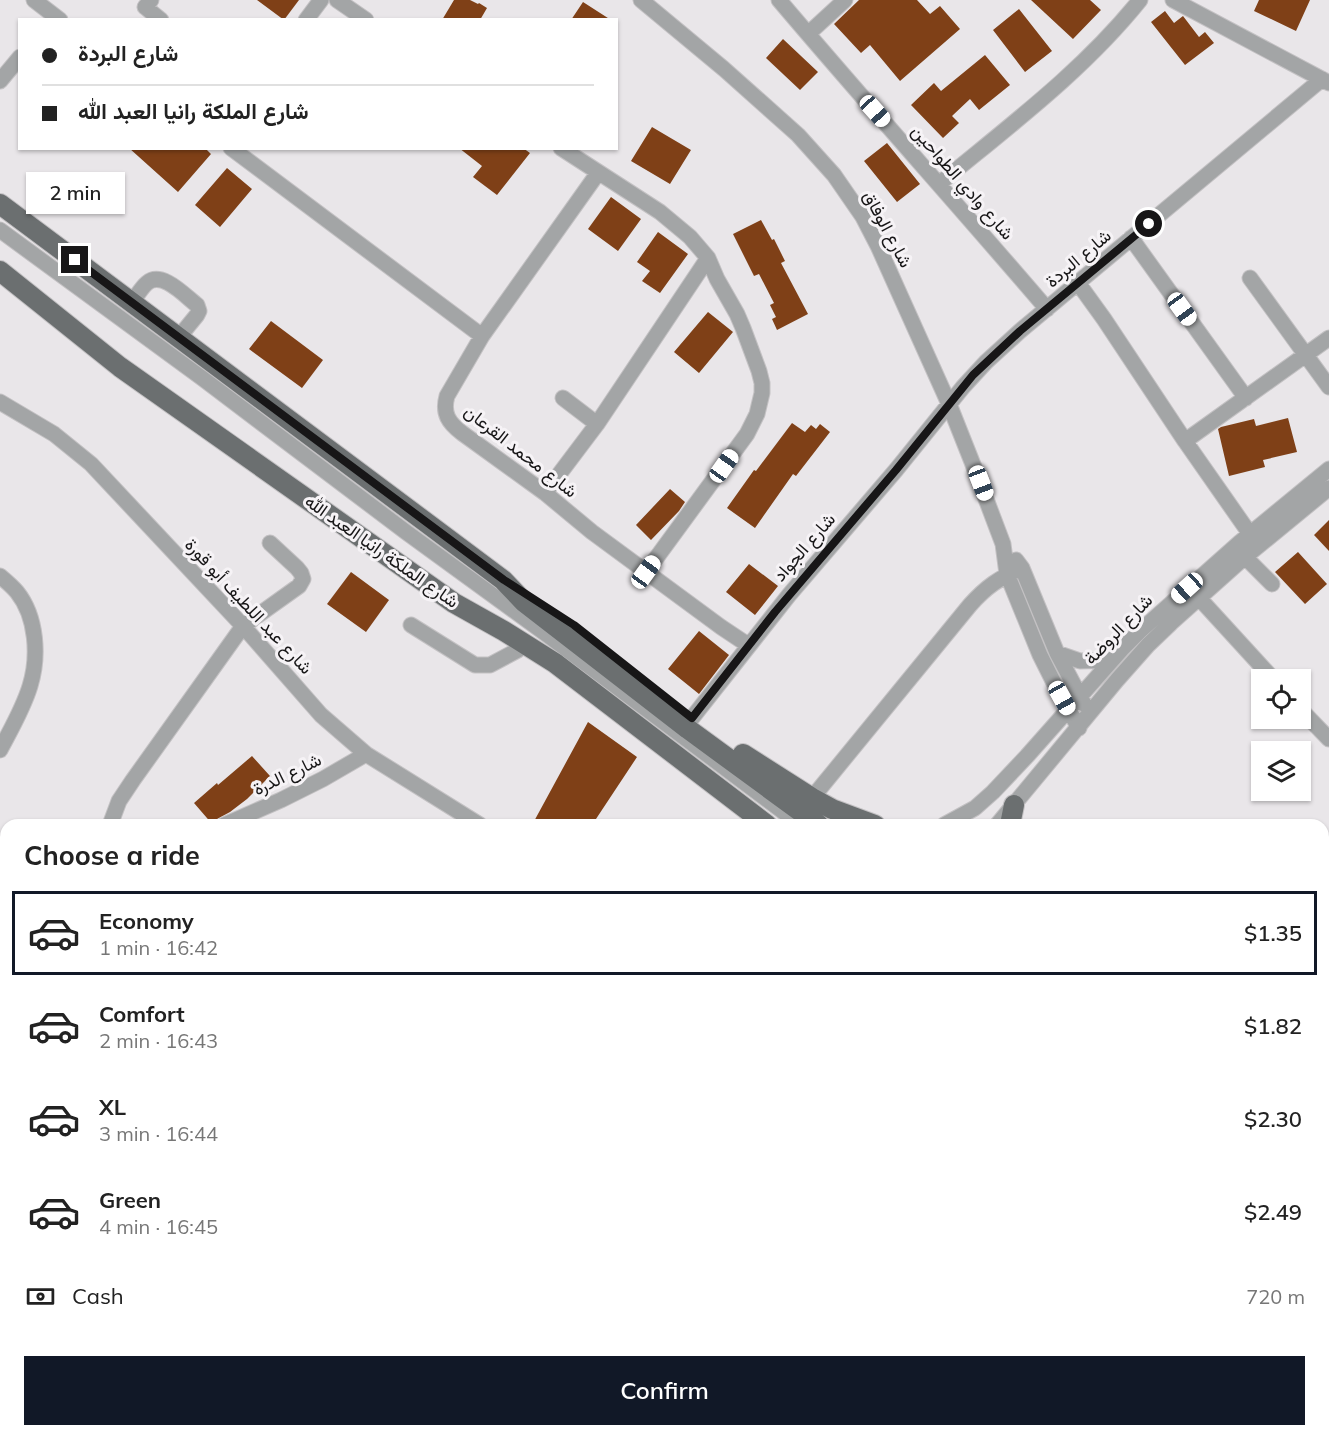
<!DOCTYPE html>
<meta charset="utf-8">
<style>
body{margin:0;font-family:Mulish,Vazirmatn,sans-serif;background:#f2f2f2;color:#222;height:100vh;display:flex;flex-direction:column;font-size:22px;white-space:nowrap}
*{box-sizing:border-box;margin:0}
p{font-size:20px;color:#767676}
.icon{flex:none;width:33px;height:33px;fill:none;stroke:currentColor;stroke-width:2;stroke-linecap:round;stroke-linejoin:round}
.map{position:relative;flex:1;overflow:hidden}
.sheet{position:absolute;left:0px;top:819px;width:1329px;height:618px;display:flex;flex-direction:column;background:#fff;border-radius:18px 18px 0 0;box-shadow:0 2px 4px #0004}
.sheet>*{flex:none}
.guide{position:absolute;left:18px;top:18px;width:600px;height:132px;border-radius:0px;box-shadow:0 2px 4px #0004;display:grid;align-content:center;height:132px;padding:0 24px;background:#fff}
.fabs{position:absolute;left:1251px;top:669px;display:grid;gap:12px}
.fabs a{display:grid;place-items:center;width:60px;height:60px;border-radius:0px;background:#fff;box-shadow:0 2px 4px #0004;font-size:30px}
.end{position:absolute;width:27px;height:27px;margin:-14px;border:8px solid #171617;background:#fff;box-shadow:0 0 0 3px #fff}
.from{border-radius:50%}
.bubble{position:absolute;height:42px;border-radius:0px;background:#fff;box-shadow:0 2px 4px #0004;font-size:20px;font-weight:600;line-height:42px;text-align:center}
.car{position:absolute;width:18px;height:36px;margin:-18px -9px;border-radius:8px;box-shadow:0 0 4px 2px #0007;background:linear-gradient(#fff 24%,#345 0 40%,#fff 0 76%,#345 0 86%,#fff 0)}
.guide b{display:flex;align-items:center;gap:21px;height:57px;font-size:22px}
.guide b+b{border-top:2px solid #e0e0e0}
.guide i{width:15px;height:15px;background:#222}
ul{padding:0;list-style:none}
li{display:flex;align-items:center;gap:18px;height:84px;margin:0 12px 9px;padding:0 12px;border:3px solid transparent;border-radius:0px}
li div{flex:1}
li b{display:block;font-size:22px}
li em{font-style:normal;font-weight:600}
li.active{border-color:#111827}
li>.icon{width:54px;height:54px;stroke-width:1.5}
h2{padding:0 24px;font-size:27px;line-height:72px}
.pay{display:flex;align-items:center;gap:15px;height:66px;padding:0 24px;font-size:22px}
.pay p{margin-inline-start:auto}
.cta{display:flex;gap:12px;margin-top:auto;padding:12px 24px}
.cta a{flex:1;height:69px;border-radius:0px;background:#111827;color:#fff;font-size:24px;font-weight:600;line-height:69px;text-align:center}
.map>svg:first-child{display:block}
</style>
<div class="map">
<svg width="1329" height="1437" viewBox="0 0 1329 1437">
<rect width="100%" height="100%" fill="#e9e6e9"/>
<path fill="#7f4017" d="M257,0H299L284,20Z
M454,0H470L478,4L479,3L487,8L480,20H442Z
M859,0H917L930,14L940,6L960,29L900,81L870,45L861,53L834,24Z
M1031,0H1090L1101,10L1073,39Z
M1259,0H1310L1296,31L1254,11Z
M583,2L611,20H571Z
M1019,9L1052,51L1025,72L993,30Z
M1165,11L1174,23L1183,16L1199,37L1205,32L1214,43L1185,65L1151,22Z
M783,39L818,72L800,90L766,58Z
M985,55L1010,85L979,110L970,99L952,116L959,123L943,138L911,105L934,83L941,91Z
M652,127L691,150L670,184L631,161Z
M887,143L920,184L897,202L864,161Z
M129,148H205L211,154L178,192Z
M459,148H523L530,153L497,195L473,177L482,166Z
M227,168L252,189L220,227L195,205Z
M611,197L641,219L618,251L588,229Z
M761,220L772,240L774,239L785,261L781,263L808,314L777,330L772,319L776,317L770,305L774,303L759,274L754,276L733,234Z
M658,232L688,254L660,293L642,281L650,271L637,262Z
M708,312L733,332L699,373L674,352Z
M271,321L323,360L302,388L249,349Z
M1288,418L1297,452L1263,460L1265,467L1229,476L1218,429L1221,427L1254,419L1256,426Z
M792,423L805,432L811,425L816,429L820,424L830,432L796,476L793,474L755,528L727,508L754,470L756,471Z
M670,489L685,502L679,511L651,540L636,525Z
M1329,520V551L1314,535Z
M1298,552L1327,584L1305,604L1275,572Z
M749,564L778,586L755,615L726,592Z
M351,572L389,600L366,632L327,604Z
M699,631L729,655L699,694L668,669Z
M588,722L637,757L592,825H532Z
M252,756L270,776L247,799L230,812L217,819L214,825H213L194,803L217,783L218,785Z"/>
<g fill="none" stroke-linecap="round" stroke-linejoin="round">
<g stroke="#c3c1c3" stroke-width="17">
<path id="minor" d="M34,0L60,20
M151,0L145,7L161,20
M337,0L366,20
M641,0L724,69L798,135L834,175L863,217L878,246L949,404L972,462L1003,544L1007,574L1040,655L1056,687L1079,728
M779,0C867,104 958,205 1047,309
M1173,0L1329,83
M306,20L321,0
M808,34L845,0
M0,81L20,57
M231,148L482,336
M561,148L660,212L690,237L708,258L717,279L737,314L743,328L759,371L762,383V393L757,414L747,434L646,572
M598,173L482,336L447,396C442,414 449,423 462,433L545,493L592,532L721,627L748,645
M939,184C1009,126 1083,71 1140,0
M0,230L202,378L406,532L546,634L801,825
M1131,238L1246,398
M1250,278L1329,387
M1078,283L1104,319L1185,441L1250,534
M132,302C137,296 141,288 147,283C162,270 185,296 197,305L199,311L197,315L179,337
M563,398L597,424
M0,402L54,434L91,464L243,626L321,715L366,754L480,825
M1185,441L1329,338
M545,493L597,424L708,258
M1245,557L1272,584
M1016,560L1022,568L1057,653L1084,704
M0,576C6,581 12,586 17,592C37,617 39,657 30,686C23,709 11,729 0,750
M1199,598L1274,680
M411,625L475,665H490L518,650
M1057,653L1080,661L1112,660
M1300,709L1329,739
M692,718L789,595L896,470L963,387L986,362L1020,331L1322,79
M812,798L970,605C986,587 999,578 1022,568
M110,825L119,801L133,780L243,626L299,586L303,579L301,573L297,568L270,543
M224,825L281,800L323,779L366,754
M944,825L975,808L993,792L1027,756L1122,649L1140,631L1239,543L1329,469
M997,825L1117,680L1148,645L1171,623L1245,557L1329,488
M0,922L6,918
M0,1014L6,1019
M0,1142H6
M1323,1153L1329,1146
M6,1184L5,1215L6,1282
M1323,1211L1329,1205
M1323,1277L1329,1284
M0,1350L6,1324
M1323,1412L1329,1417
M499,1431L504,1437
M650,1431L659,1437
M835,1431L836,1437
M1075,1431L1084,1437
M566,1437L581,1431"/>
</g>
<g stroke="#c3c1c3" stroke-width="22">
<path id="major" d="M0,204L503,580L524,602L688,729L819,825
M0,271L120,367L454,603L504,631L555,663L767,825
M743,754L812,798L832,809L875,825
M1010,825L1014,805
M1323,1252L1329,1258
M1323,1298L1329,1305"/>
</g>
<use href="#minor" stroke="#a3a5a6" stroke-width="15"/>
<use href="#major" stroke="#6b6f70" stroke-width="20"/>
</g>
<g fill="none" stroke-linecap="round" stroke-linejoin="round">
<path stroke="#171617" stroke-width="8" d="M75,260L504,580L574,625L692,718L775,612L896,470L973,375L1020,331L1149,224"/>
</g>
<g text-anchor="middle" dominant-baseline="central" stroke-width="6" stroke-linejoin="round" paint-order="stroke">
<g font-size="18" fill="#171617" stroke="#f6f3f6">
<text transform="translate(963 182) rotate(49)">شارع وادي الطواحين</text>
<text transform="translate(888 229) rotate(62)">شارع الوفاق</text>
<text transform="translate(1078 258) rotate(-40)">شارع البردة</text>
<text transform="translate(521 451) rotate(38)">شارع محمد القرعان</text>
<text transform="translate(804 547) rotate(-49)">شارع الجواد</text>
<text transform="translate(382 551) rotate(35)">شارع الملكة رانيا العبد الله</text>
<text transform="translate(249 606) rotate(47)">شارع عبد اللطيف أبو قورة</text>
<text transform="translate(1118 629) rotate(-46)">شارع الروضة</text>
<text transform="translate(287 774) rotate(-26)">شارع الدرة</text>
</g>
</g>
</svg>
<div class="fabs">
<a><svg class="icon" aria-label="locate" viewBox="0 0 24 24"><circle cx="12" cy="12" r="6"/><path d="M12 2v4M12 18v4M2 12h4M18 12h4"/></svg></a>
<a><svg class="icon" aria-label="layers" viewBox="0 0 24 24"><path d="M12 4l9 5-9 5-9-5zM3 14l9 5 9-5"/></svg></a>
</div>
<i class="end from" style="left:1149px;top:224px"></i>
<i class="end" style="left:75px;top:260px"></i>
<div class="bubble" style="left:26px;top:172px;width:99px">2 min</div>
<i class="car" style="left:875px;top:111px;rotate:138deg"></i>
<i class="car" style="left:1182px;top:309px;rotate:144deg"></i>
<i class="car" style="left:724px;top:466px;rotate:35deg"></i>
<i class="car" style="left:981px;top:483px;rotate:159deg"></i>
<i class="car" style="left:646px;top:572px;rotate:36deg"></i>
<i class="car" style="left:1187px;top:588px;rotate:228deg"></i>
<i class="car" style="left:1062px;top:698px;rotate:151deg"></i>
<div class="guide">
<b><i class="from"></i>شارع البردة</b>
<b><i></i>شارع الملكة رانيا العبد الله</b>
</div>
<section class="sheet">
<h2>Choose a ride</h2>
<ul>
<li class="active"><svg class="icon" aria-label="car" viewBox="0 0 24 24"><path d="M5 17H2v-5l4-1 3-4h7l3 4 3 1v5h-3M9 17h6M6 11h13"/><circle cx="7" cy="17" r="2"/><circle cx="17" cy="17" r="2"/></svg><div><b>Economy</b><p>1 min · 16:42</p></div><em>$1.35</em></li>
<li><svg class="icon" aria-label="car" viewBox="0 0 24 24"><path d="M5 17H2v-5l4-1 3-4h7l3 4 3 1v5h-3M9 17h6M6 11h13"/><circle cx="7" cy="17" r="2"/><circle cx="17" cy="17" r="2"/></svg><div><b>Comfort</b><p>2 min · 16:43</p></div><em>$1.82</em></li>
<li><svg class="icon" aria-label="car" viewBox="0 0 24 24"><path d="M5 17H2v-5l4-1 3-4h7l3 4 3 1v5h-3M9 17h6M6 11h13"/><circle cx="7" cy="17" r="2"/><circle cx="17" cy="17" r="2"/></svg><div><b>XL</b><p>3 min · 16:44</p></div><em>$2.30</em></li>
<li><svg class="icon" aria-label="car" viewBox="0 0 24 24"><path d="M5 17H2v-5l4-1 3-4h7l3 4 3 1v5h-3M9 17h6M6 11h13"/><circle cx="7" cy="17" r="2"/><circle cx="17" cy="17" r="2"/></svg><div><b>Green</b><p>4 min · 16:45</p></div><em>$2.49</em></li>
</ul>
<div class="pay"><svg class="icon" aria-label="cash" viewBox="0 0 24 24"><path d="M3 7h18v10H3z"/><circle cx="12" cy="12" r="2"/></svg>Cash<p>720 m</p></div>
<div class="cta"><a>Confirm</a></div>
</section>
</div>
